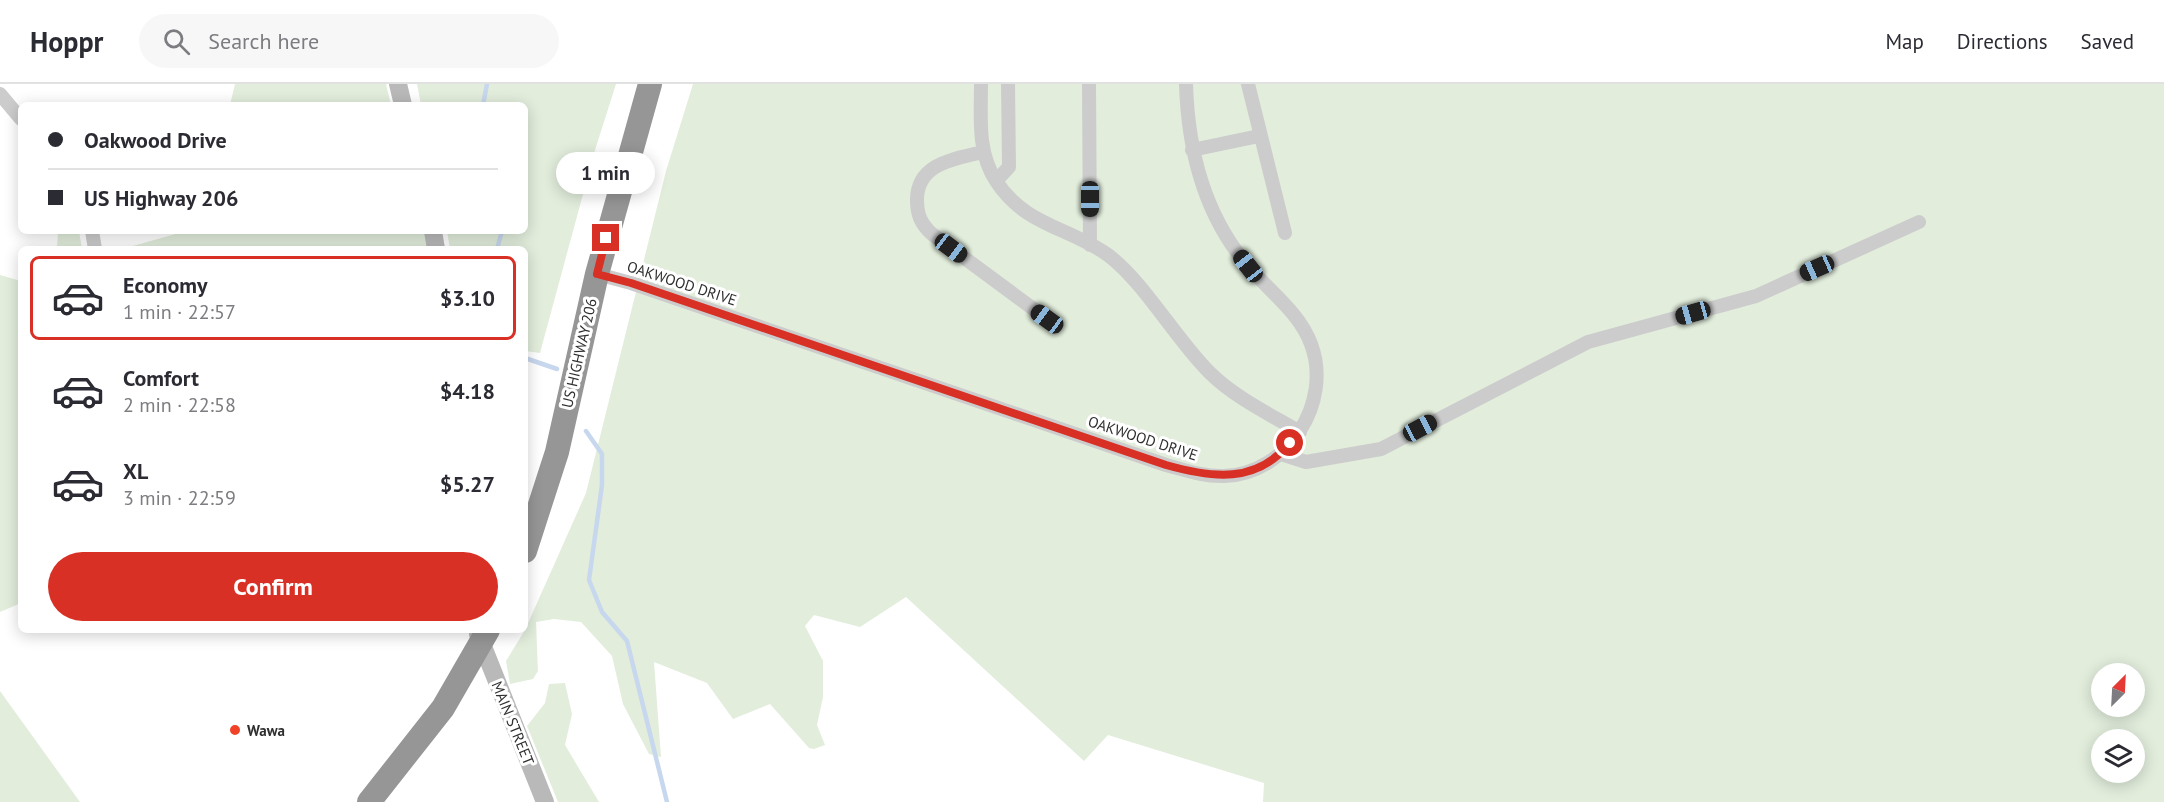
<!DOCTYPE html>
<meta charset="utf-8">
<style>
body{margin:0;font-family:"PT Sans",sans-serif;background:#f7f7f7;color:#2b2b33;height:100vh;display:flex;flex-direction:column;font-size:22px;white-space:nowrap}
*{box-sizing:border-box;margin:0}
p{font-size:20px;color:#7c7c81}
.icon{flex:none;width:33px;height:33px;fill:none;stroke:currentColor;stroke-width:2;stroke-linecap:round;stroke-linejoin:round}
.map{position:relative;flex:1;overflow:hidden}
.side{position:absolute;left:18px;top:162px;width:510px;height:387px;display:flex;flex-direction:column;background:#fff;border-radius:9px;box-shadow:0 3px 15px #0003}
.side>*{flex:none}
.hud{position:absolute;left:18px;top:18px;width:510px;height:132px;border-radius:9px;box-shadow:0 3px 15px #0003;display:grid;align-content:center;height:132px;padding:0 30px;background:#fff}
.needle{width:39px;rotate:24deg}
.controls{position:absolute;left:2091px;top:579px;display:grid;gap:12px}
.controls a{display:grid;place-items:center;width:54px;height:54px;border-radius:50%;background:#fff;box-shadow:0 3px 15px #0003;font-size:30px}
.end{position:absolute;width:27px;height:27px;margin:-14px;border:8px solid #d93025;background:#fff;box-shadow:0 0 0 3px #fff}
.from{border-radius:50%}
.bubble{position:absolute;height:42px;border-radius:21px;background:#fff;box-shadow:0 3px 15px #0003;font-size:20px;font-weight:800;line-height:42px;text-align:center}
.car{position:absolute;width:18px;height:36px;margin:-18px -9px;border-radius:8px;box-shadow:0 0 4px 2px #0007;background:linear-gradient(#222 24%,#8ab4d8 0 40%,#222 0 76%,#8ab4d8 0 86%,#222 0)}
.hud b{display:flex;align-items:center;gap:21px;height:57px;font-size:22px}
.hud b+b{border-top:2px solid #e1e1e2}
.hud i{width:15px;height:15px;background:#2b2b33}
ul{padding:10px 0 0;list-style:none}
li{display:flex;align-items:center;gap:18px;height:84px;margin:0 12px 9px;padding:0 18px;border:3px solid transparent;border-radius:9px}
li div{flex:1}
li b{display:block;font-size:22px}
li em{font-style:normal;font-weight:800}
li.active{border-color:#d93025}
li>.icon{width:54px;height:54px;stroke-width:1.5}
.action{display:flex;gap:12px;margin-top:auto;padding:12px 30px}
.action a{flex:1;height:69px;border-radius:36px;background:#d93025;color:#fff;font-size:24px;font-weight:800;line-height:69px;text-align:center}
header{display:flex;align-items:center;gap:36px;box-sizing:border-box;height:84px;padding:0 30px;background:#fff;border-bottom:2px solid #e1e1e2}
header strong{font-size:28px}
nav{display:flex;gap:33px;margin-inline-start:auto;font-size:21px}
.search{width:420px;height:54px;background:#f7f7f7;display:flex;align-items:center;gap:15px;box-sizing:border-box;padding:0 21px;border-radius:33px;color:#7c7c81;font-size:22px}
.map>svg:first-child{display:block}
</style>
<header>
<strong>Hoppr</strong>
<div class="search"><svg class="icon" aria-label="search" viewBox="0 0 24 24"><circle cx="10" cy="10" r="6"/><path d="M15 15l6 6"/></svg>Search here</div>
<nav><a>Map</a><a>Directions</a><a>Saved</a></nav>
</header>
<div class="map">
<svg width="2164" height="718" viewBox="0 0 2164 718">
<rect width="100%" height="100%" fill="#fff"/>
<path fill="#e2eddc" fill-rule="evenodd" d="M235,0H386L391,21H230Z
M417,0H616L595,66L540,269L525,267V165H450L447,147H525V21H421Z
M693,0H2164V718H1263L1264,699L1108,651L1084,677L906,513L860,543L814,531L805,542L823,577V613L817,641L825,661L814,665L809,664L770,620L733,635L707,599L654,578L661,673L649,670L623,620L612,572L581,538L554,535L536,538L538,587L533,595L510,600L506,577L525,546L586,409L666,87ZM2102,590H2134V622H2102ZM2102,656H2134V688H2102Z
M58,147H79L82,165H57Z
M186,147H424L428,165H122Z
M0,191L21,197V519L0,528Z
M565,599L572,630L565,661L599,718H558L527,642L545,619L549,600Z
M0,607L80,718H0Z"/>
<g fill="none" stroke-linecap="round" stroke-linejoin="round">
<path stroke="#c7d7ee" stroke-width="4.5" d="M483,21L487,0
M497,165L502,147
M525,274L557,285
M586,347L602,370V401L589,496L602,528L627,557L667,718"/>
<path stroke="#ccc" stroke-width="14" d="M981,0C981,33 977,68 996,97C1025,142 1069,143 1108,171C1144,198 1175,254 1209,288C1234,313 1269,330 1300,348
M1089,0L1090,161
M1248,0L1285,149
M0,10L21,35
M1192,66L1259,52
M983,68C955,75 917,79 917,116C917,131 921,140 932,150L1047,235
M996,97L1009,83L1008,0
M92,147L95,165
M597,190L631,199L1166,381C1185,386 1205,393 1224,392C1288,390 1333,318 1311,260C1299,228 1270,208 1248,182C1204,131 1188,66 1186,0
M1281,370L1306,378L1381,365L1588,258L1756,212L1919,138"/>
<path stroke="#b9b9b9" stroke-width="18" d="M398,0L403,21
M433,147L436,165
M478,550L545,718"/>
<path stroke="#969696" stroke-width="24" d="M525,467L557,368L597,190L650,0
M369,718L443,624L488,546"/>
</g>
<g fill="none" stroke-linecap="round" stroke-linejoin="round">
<path stroke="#d93025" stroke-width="8" d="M606,154L597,190L631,199L1166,381C1212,394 1256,400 1290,359"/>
</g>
<circle fill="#f04227" stroke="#fff" stroke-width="2" cx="235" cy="646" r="6"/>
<g text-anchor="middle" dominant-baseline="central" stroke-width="6" stroke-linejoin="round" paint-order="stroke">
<g font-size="15" fill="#2f2f2f" stroke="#fff">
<text transform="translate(682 199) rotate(18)">OAKWOOD DRIVE</text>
<text transform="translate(579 269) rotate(-77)">US HIGHWAY 206</text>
<text transform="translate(1143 354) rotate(18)">OAKWOOD DRIVE</text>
<text transform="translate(513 639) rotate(68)">MAIN STREET</text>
</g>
<g font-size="15" font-weight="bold" fill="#2f2f2f" stroke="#fff" text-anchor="start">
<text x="247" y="646">Wawa</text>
</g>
</g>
</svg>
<div class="controls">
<a><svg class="needle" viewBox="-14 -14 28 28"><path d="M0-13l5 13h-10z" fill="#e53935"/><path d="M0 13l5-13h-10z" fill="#7c7c81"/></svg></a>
<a><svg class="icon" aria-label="layers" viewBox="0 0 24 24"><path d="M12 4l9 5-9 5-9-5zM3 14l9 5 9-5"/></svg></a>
</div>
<i class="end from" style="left:1290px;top:359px"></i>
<i class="end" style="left:606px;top:154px"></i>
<div class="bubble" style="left:556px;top:68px;width:99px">1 min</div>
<i class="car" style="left:1090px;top:115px;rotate:180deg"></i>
<i class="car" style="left:951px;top:164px;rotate:127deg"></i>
<i class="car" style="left:1248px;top:182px;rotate:322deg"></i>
<i class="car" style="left:1817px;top:184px;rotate:246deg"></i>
<i class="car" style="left:1693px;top:229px;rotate:254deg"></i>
<i class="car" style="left:1047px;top:235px;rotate:306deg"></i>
<i class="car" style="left:1420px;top:344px;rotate:62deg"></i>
<div class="hud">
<b><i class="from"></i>Oakwood Drive</b>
<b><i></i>US Highway 206</b>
</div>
<section class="side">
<ul>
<li class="active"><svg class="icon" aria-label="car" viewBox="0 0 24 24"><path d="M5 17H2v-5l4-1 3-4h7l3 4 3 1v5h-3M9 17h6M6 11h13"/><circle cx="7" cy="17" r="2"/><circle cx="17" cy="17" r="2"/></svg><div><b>Economy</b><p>1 min · 22:57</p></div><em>$3.10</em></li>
<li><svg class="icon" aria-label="car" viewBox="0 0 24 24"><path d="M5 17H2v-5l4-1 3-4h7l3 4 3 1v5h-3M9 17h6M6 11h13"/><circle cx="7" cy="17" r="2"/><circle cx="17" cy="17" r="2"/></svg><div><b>Comfort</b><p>2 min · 22:58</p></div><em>$4.18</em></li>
<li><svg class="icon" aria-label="car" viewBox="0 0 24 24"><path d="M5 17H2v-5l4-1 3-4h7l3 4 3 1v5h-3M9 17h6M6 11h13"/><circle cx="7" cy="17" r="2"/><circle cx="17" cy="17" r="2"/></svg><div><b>XL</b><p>3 min · 22:59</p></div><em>$5.27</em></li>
</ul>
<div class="action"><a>Confirm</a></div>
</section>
</div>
